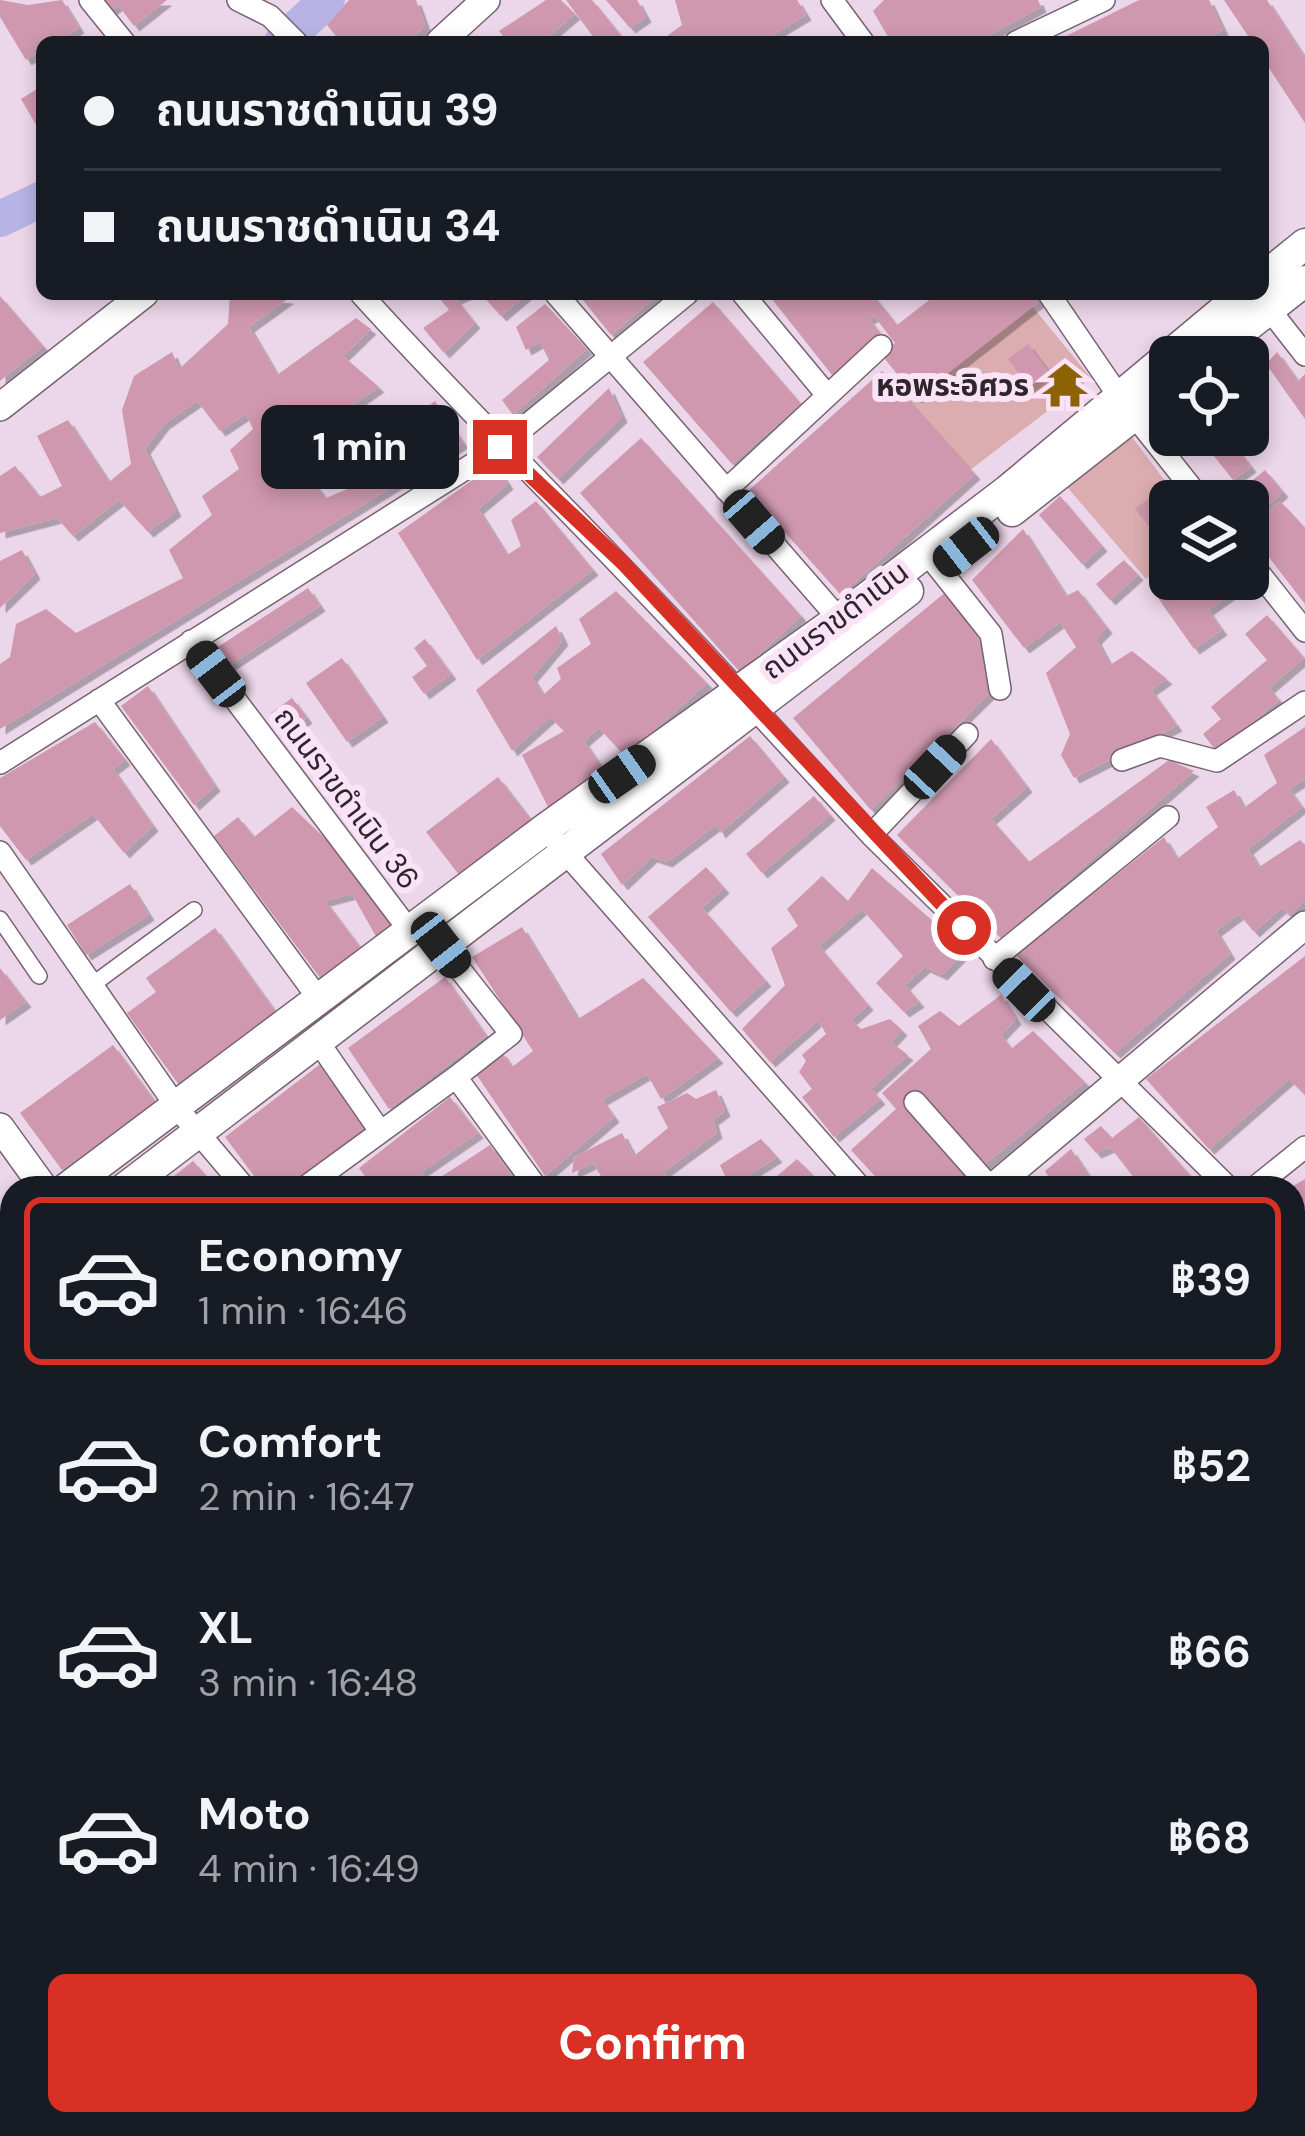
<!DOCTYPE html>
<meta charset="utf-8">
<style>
body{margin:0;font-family:"DM Sans","Noto Sans Thai",sans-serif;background:#20242c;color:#f1f3f6;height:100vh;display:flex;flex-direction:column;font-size:45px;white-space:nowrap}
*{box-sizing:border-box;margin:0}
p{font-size:39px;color:#9ea1a6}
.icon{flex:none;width:66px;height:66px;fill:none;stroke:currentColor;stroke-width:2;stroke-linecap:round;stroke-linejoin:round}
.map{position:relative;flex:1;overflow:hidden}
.side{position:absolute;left:0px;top:1176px;width:1305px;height:960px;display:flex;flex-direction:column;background:#171b24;border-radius:36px 36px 0 0;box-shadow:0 6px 18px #0003}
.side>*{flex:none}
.top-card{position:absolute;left:36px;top:36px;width:1233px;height:264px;border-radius:18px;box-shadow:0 6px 18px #0003;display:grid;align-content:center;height:264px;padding:0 48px;background:#171b24}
.fabs{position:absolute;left:1149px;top:336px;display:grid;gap:24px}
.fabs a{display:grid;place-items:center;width:120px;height:120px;border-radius:18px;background:#171b24;box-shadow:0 6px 18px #0003;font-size:60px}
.end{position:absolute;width:54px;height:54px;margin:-27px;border:15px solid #d93025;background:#fff;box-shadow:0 0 0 6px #fff}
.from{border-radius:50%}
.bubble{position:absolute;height:84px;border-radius:18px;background:#171b24;box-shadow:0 6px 18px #0003;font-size:39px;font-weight:700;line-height:84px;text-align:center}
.car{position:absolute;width:36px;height:72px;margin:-36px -18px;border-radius:15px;box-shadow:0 0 9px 3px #0007;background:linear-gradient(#222 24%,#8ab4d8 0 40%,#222 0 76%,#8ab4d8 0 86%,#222 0)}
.top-card b{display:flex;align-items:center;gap:42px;height:114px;font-size:45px}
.top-card b+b{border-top:3px solid #363941}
.top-card i{width:30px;height:30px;background:#f1f3f6}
ul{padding:21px 0 0;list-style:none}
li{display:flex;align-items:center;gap:36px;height:168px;margin:0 24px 18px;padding:0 24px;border:6px solid transparent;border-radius:18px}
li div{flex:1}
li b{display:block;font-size:45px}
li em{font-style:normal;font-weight:700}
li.current{border-color:#d93025}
li>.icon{width:108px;height:108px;stroke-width:1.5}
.cta{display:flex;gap:24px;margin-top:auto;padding:24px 48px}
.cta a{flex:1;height:138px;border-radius:18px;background:#d93025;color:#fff;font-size:48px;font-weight:700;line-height:138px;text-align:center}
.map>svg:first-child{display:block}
</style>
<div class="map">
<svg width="1305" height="2136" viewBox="0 0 1305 2136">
<defs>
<filter id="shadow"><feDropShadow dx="5.5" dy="5.5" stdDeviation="0" flood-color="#0004"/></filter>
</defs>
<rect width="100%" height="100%" fill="#ecd6e9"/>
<path fill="#dbadb0" d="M1027,300L1091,378L961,477L901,401Z
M1132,437L1180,501H1170V560L1146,579L1067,487Z"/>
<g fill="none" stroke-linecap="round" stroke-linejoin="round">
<path stroke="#b7b3e5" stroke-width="36" d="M282,42L327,0
M0,219L42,199"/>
</g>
<path fill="#cf98ae" filter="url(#shadow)" d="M0,0L28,5L62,0L79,28L56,42H42V50L26,60L0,17Z
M101,0H167L134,26L118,5L110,11Z
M349,0H416L425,25L410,42H329L336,36L327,25Z
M546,0H561L575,14L542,42H508L499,31Z
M566,0H592L626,42H597Z
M606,0H637L646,17L630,28Z
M675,0H797L806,15L761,42H659L682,25Z
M884,0H1038L1041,7L977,42H891L873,11Z
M1139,0H1209L1223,30L1199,42H1054Z
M1224,0H1267L1305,58V123L1263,59V42H1252Z
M40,87L42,90V135L21,99Z
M230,294L289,298L249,327L277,375L356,318L371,329L343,356L379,387L288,450L326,498L374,478L359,458L435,401L463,443L0,729V664L10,657L16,624L46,609L76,633L183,578L169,550L212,515L202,496L239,469L230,450L253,429L246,414L220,431L197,401L164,424L145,449L176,511L148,532L119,500L73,536L57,518L0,533V476L15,466L40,497L62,486L37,436L68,420L109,482L131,464L122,410L134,376L172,352L179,369L228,324Z
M436,294H467L456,299L475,323L444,353L423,328L449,310Z
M481,294H527L501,316Z
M578,294H659L611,335Z
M768,294H872L897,325L937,294H1035L1040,301L916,398L881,354L895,343L874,316L869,319L882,336L832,375Z
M0,296L43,346L0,381Z
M713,302L801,404L732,464L643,362Z
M545,304L587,349L513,415L502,400L549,360L540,342L526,350L516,327Z
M1028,344L1049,372L1029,387L1008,359Z
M1277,352L1298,381L1305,374V419L1266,364Z
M882,371L975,474L841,595L748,491Z
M609,388L622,417L558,479L537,457Z
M641,438L801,616L740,672L580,493Z
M1230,439L1251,467L1233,480L1210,451Z
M495,464L508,484L478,509L507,555L521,546L511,520L536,501L593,570L477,660L398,533Z
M1265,470L1283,492L1259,513L1242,489Z
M1153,495L1170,517L1154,533L1135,509Z
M1060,496L1102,546L1082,564L1039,515Z
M1280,501L1305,528V604L1248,530Z
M1023,529L1066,596L1078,590L1107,628L1096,639L1110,665L1132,651L1167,679L1151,690L1177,726L1074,778L1061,755L1070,734L1046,673L1076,647L1060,622L1024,648L972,580Z
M22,550L35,574L0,608V561Z
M1124,560L1138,575L1110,600L1096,584Z
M1170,579H1234L1240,587L1208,610L1222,630L1194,649L1153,591Z
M308,588L320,606L230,665L218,647Z
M616,591L707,683L625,756L599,728L584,741L601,767L551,813L522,755L564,731L550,717L512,751L476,690L556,626L563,640L532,677L543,695L561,679L557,668L591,644L579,619Z
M947,591L990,659L995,688L871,810L793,718Z
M1267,615L1304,658L1269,688L1279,700L1217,752L1203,734L1221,719L1211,707L1267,660L1245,634Z
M425,639L451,674L424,694L412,677L427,666L414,648Z
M342,658L383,717L347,742L306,683Z
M148,686L215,786L194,805L121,706Z
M292,698L307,718L286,733L271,713Z
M95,722L125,760L113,769L153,826L124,853L93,814L26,860L0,826V778Z
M1305,727V779L1289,789L1302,807L1248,849L1259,867L1300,840L1305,845V900L1290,915L1281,908L1254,932L1239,914L1216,931L1230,954L1115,1053L1016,955L1164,837L1177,859L1218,827L1206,807L1234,790L1244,808L1277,783L1264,755Z
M750,736L784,777L720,833L716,825L667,862L652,857L622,885L601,854Z
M991,739L1027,787L991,819L1029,862L1169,760L1194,771L1001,938L897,835Z
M498,777L532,821L460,876L426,832Z
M814,796L830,815L762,873L746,854Z
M292,807L335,848L393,926L378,940L352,894L325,901L365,954L321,979L214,836L238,817L254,837Z
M706,867L724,888L702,908L766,981L731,1012L648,917Z
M872,868L966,950L942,975L925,967L905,985L919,1002L904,1012L876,983L903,956L862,909L819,946L868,1005L851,1020L861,1029L890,1019L902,1030L891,1042L908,1055L871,1089L880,1099L834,1137L802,1097L812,1089L799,1072L806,1061L802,1055L826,1034L818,1020L770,1062L742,1029L785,985L771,948L798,926L787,909L822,876L848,901Z
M130,884L149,915L86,955L67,925Z
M522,927L578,1019L643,978L718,1058L661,1099L647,1074L602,1100L614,1117L545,1176L476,1074L501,1051L512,1067L533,1051L472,957Z
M215,928L277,1014L179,1085L127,1013L156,992L146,978Z
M1305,956V1095L1289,1079L1209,1149L1146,1079Z
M0,968L26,1002L0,1020Z
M445,977L486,1036L389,1109L348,1048Z
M1001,995L1016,1019L1001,1035L1011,1049L1033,1031L1085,1082L956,1188H886L851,1150L896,1109L882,1093L931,1049L918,1026L940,1011L959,1026Z
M113,1045L155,1102L62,1170L20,1113Z
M323,1062L374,1129L296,1188H263L225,1137Z
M716,1090L725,1111L713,1120L717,1133L664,1172L669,1188H608L593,1163L572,1173L574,1157L622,1133L634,1156L668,1128L657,1107L687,1093L696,1099Z
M450,1097L478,1133L421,1172L430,1184L490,1145L520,1188H419L412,1178L394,1188H373L359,1168Z
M1139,1117L1201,1188H1142L1110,1147L1096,1153L1084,1139L1101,1126L1112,1138Z
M761,1139L777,1157L730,1187L720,1165Z
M1071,1149L1097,1188H1055L1045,1171Z
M797,1159L811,1173L795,1188H763Z
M193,1161L217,1188H159Z
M1305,1179V1212L1293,1219V1186Z
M1293,1297L1305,1316V1333L1293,1340Z
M0,1322L12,1338V1476L0,1486Z
M0,1545L12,1559V1610L0,1596Z
M12,1708V1807L0,1815V1720Z
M1305,1737V1893L1293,1876V1744Z
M1293,1922L1305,1937V1959L1293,1967Z
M0,1952L12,1966V2032L0,2042Z
M12,2105V2124H54L63,2136H0V2113Z
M86,2124H135L124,2136H97Z
M149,2124H179L189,2136H150Z
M622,2124H741L750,2136H634Z
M806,2124H870L881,2136H816Z
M936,2124H969L983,2136H930L926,2131Z
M1034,2124H1105L1088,2136H1044Z
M1213,2124H1255L1268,2136H1224Z"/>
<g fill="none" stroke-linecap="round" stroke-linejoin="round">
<g stroke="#766272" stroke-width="18">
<path id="pedestrian" d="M0,919L39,976
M92,985L194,910
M0,1297L12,1312"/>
</g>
<g stroke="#766272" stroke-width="24">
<path id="minor" d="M90,0L124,42
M238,0L270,16L296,42
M832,0L863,42
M1016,42L1104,0
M361,294C484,430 616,556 739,692
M556,294L839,619
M743,294L827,395
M1049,294L1118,395L1202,501
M1269,309L1305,355
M726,490L881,346
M926,552L991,634L1000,689
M1248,559L1305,631
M191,641L412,934
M99,700L321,1002
M756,710L871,835L1229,1188
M1122,760L1160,746L1217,761L1305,702
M0,763L500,447L687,294
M871,835L967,734
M557,843L861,1188
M0,852L178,1109L245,1188
M424,924L511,1034L456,1077
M994,959L1168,817
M317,1040L380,1131
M915,1102L991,1188
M304,1188L456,1077L537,1188
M1254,1188L1305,1147
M1293,1230L1305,1224
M0,1521L12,1535
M0,1902L12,1915
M1293,1997L1305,1988
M1293,2045L1305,2057
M73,2124L84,2136
M1194,2124L1205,2136
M1116,2136L1131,2124"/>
</g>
<g stroke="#766272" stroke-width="30">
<path id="tertiary" d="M440,42L486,0
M0,407L144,294
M0,1127L44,1188
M992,1188L1305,925
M0,2077L12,2068
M789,2124L798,2136"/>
</g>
<g stroke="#766272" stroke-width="33">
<path id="secondary" d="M1263,278L1305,244
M1208,357L1305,281
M1012,511L1170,387
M67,1188L545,829L839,619L1008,490L1243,294
M125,1188L908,591
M0,1235L12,1227
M0,1281L12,1272"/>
</g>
<use href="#pedestrian" stroke="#fff" stroke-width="15"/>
<use href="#minor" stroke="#fff" stroke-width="21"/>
<use href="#tertiary" stroke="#fff" stroke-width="27"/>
<use href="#secondary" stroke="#fff" stroke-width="30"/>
</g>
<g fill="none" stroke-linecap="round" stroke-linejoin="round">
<path stroke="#d93025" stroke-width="15" d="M500,447L622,562L964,928"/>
</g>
<defs>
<g id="temple-bare" transform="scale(3.6)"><path d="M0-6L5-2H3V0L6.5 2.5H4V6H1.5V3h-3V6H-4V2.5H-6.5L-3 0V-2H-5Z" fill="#8c6205" stroke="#fae3f6" stroke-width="2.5" paint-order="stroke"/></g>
</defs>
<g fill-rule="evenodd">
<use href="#temple-bare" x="1065" y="385"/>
</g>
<g text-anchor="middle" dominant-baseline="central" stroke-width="12" stroke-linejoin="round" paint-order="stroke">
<g font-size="30" font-weight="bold" fill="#2e262d" stroke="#fae3f6" text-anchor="end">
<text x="1029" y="385">หอพระอิศวร</text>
</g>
<g font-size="30" fill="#2e262d" stroke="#fae3f6">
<text transform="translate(835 620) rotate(-37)">ถนนราขดำเนิน</text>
<text transform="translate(347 798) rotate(53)">ถนนราขดำเนิน 36</text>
</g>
</g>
</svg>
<div class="fabs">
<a><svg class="icon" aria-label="locate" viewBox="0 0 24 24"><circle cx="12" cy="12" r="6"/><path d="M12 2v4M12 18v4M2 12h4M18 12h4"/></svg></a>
<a><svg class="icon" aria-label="layers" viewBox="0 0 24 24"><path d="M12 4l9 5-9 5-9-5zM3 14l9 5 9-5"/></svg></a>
</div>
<i class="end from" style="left:964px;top:928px"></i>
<i class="end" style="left:500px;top:447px"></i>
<div class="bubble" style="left:261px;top:405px;width:198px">1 min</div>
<i class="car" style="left:754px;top:522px;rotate:139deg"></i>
<i class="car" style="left:966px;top:547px;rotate:232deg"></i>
<i class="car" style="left:216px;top:674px;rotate:323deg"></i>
<i class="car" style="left:935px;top:767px;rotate:43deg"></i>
<i class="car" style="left:622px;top:774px;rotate:55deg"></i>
<i class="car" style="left:441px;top:945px;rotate:142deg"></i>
<i class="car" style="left:1024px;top:990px;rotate:316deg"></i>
<div class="top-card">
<b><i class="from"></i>ถนนราชดำเนิน 39</b>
<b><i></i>ถนนราชดำเนิน 34</b>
</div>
<section class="side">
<ul>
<li class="current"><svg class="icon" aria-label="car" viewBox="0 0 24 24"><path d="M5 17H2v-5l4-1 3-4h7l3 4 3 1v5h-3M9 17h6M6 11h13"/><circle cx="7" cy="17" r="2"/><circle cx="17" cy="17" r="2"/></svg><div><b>Economy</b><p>1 min · 16:46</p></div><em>฿39</em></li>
<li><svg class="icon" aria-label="car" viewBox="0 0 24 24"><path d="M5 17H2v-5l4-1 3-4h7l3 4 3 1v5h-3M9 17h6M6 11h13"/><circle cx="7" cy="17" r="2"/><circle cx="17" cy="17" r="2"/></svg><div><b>Comfort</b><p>2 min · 16:47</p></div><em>฿52</em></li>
<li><svg class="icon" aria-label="car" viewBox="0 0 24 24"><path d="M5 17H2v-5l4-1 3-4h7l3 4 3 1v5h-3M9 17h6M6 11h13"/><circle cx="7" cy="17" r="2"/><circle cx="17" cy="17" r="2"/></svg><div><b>XL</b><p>3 min · 16:48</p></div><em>฿66</em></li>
<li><svg class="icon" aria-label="car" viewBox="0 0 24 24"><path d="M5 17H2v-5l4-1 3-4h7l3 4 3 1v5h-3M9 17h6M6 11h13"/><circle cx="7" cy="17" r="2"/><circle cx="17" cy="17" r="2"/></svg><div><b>Moto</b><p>4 min · 16:49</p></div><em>฿68</em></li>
</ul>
<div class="cta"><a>Confirm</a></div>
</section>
</div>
